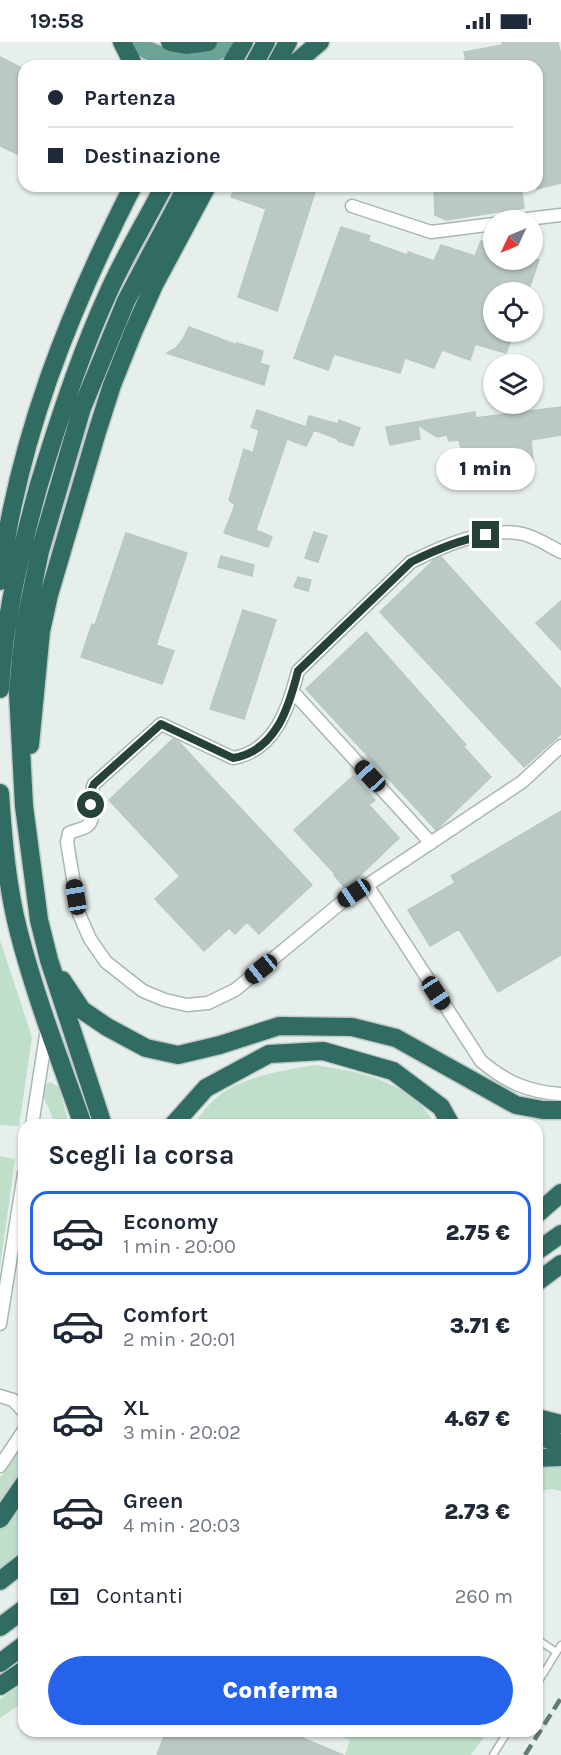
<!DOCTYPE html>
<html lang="it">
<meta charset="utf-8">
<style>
body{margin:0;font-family:Karla,sans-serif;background:#f2f2f3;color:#1f2937;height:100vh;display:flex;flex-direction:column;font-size:22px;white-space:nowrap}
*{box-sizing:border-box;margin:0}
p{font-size:20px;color:#747a83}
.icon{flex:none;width:33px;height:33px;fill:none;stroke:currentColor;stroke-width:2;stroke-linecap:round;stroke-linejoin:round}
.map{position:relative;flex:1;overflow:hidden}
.panel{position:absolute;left:18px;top:1077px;width:525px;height:618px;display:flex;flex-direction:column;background:#fff;border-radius:18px;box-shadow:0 2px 4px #0004}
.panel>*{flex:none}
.banner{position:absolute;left:18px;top:18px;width:525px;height:132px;border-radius:18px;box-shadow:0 2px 4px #0004;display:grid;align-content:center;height:132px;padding:0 30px;background:#fff}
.needle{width:39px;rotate:226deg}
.fabs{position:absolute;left:483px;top:168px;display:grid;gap:12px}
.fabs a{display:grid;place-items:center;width:60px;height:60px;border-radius:50%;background:#fff;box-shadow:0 2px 4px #0004;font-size:30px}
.end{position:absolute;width:27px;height:27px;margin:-14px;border:8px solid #25413a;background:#fff;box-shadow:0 0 0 3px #fff}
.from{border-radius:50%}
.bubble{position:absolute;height:42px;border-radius:21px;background:#fff;box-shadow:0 2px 4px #0004;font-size:20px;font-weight:800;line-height:42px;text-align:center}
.car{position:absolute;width:18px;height:36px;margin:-18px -9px;border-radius:8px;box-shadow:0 0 4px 2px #0007;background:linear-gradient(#222 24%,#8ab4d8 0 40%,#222 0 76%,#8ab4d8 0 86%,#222 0)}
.banner b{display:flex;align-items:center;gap:21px;height:57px;font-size:22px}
.banner b+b{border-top:2px solid #e0e1e3}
.banner i{width:15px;height:15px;background:#1f2937}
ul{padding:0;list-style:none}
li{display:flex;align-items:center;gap:18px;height:84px;margin:0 12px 9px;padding:0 18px;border:3px solid transparent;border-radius:18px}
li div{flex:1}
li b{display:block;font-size:22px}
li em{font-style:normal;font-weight:800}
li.on{border-color:#2563eb}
li>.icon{width:54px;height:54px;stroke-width:1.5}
h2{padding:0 30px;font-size:27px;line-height:72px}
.pay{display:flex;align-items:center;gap:15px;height:66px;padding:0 30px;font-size:22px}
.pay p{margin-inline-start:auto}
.button{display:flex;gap:12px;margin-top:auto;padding:12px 30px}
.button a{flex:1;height:69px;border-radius:36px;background:#2563eb;color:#fff;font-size:24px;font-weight:800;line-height:69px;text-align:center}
.status{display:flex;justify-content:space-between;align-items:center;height:42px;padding:0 30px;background:#fff;direction:ltr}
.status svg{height:16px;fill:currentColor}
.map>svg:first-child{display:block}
</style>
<div class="status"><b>19:58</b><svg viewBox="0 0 49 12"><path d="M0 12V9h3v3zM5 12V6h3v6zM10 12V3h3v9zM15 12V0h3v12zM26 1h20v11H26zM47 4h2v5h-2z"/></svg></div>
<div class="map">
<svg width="561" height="1713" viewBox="0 0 561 1713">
<rect width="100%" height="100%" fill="#e6efeb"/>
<path fill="#c0dfca" d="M0,898L32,995L19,1084L0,1083Z
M314,1023C351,1028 389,1035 419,1061C425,1067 431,1076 436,1083H194C221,1036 266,1032 314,1023Z
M50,1040L59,1045L69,1083H56L42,1052V1045Z
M0,1114L15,1117L0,1226Z
M24,1399V1429L0,1463V1436Z
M561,1422V1449L552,1447L537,1449V1425Z
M24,1451V1512L0,1530V1485Z
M24,1641V1660L0,1676V1657Z
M328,1689H488L471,1713H345L350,1698Z"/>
<path fill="#bbc9c4" stroke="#b8c8c2" stroke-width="1.5" d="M502,0H558L561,13V141L537,147V24H467L464,10L503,3Z
M0,15L24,27V115L0,104Z
M235,144H295L315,150L277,269L238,255L266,167L231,155Z
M434,144H521L524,166L446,178L435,173Z
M341,185L370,194L368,199L407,213L408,210L434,219L441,203L475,214L481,199L494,203V218H539L528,250H494V290H514L506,311L475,302L470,318L442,308L434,326L405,316L400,331L334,312L328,328L294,316Z
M189,285L237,303V301L263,309L260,321L269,324L264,343L167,311L176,306L183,297Z
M561,365V393L531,398L534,427L517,433H500L496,417L465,422L459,398L449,399L447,393L437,395L418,383L420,397L390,403L386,385L475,370V376Z
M257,368L306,385L309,374L338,382L339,378L360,386L353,404L338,399V397L311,387L314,388L306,404L287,397L256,488L272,495L268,505L224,491L235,463L229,458L244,407L253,411L259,388L251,385Z
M314,490L327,494L318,520L305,516Z
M126,491L187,511L156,603L174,609L162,642L81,615L92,582L95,583Z
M221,514L254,523L252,534L218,525Z
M441,515L561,647V692L524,725L380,570L434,518Z
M298,535L311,538L308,549L294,545Z
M561,559V608L536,581Z
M243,568L276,578L244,677L210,667Z
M366,590L466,703L463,704L491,735L436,788L306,647Z
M173,697L178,699L312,843L259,892L247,880L235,892L229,886L204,909L155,857L180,834L109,758Z
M353,734L375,758L369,763L399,796L346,847L334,833L335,832L294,788Z
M561,769V913L498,950L459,887L430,904L408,868L455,841L451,834Z
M166,1689H286L343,1713H157Z"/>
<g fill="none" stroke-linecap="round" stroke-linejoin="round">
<g stroke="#a8b7b2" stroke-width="9">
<path id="lane" d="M537,1597L556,1610
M537,1642L561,1603
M493,1713L508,1689"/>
</g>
<g stroke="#a8b7b2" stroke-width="15">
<path id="street" d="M352,164L431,190L494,182
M519,178L561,173
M561,510C549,504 536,495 523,492C488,484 442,504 411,520L298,629C289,665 275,709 233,716L161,682L94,742C87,757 98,776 87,784C82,788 74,788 69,791L67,800L79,872L90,897L106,920L143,949L165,958L187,963L208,961L235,948L342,860L522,740L561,704
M293,650L431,801
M367,843L481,1019C506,1040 528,1050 561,1052
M32,1083L47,987
M0,1282L24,1132
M0,1354L13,1358L24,1370
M0,1424L24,1388"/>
</g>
<g stroke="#c2cac8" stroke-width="21">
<path id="primary" d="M134,0C169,25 200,19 236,0"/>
</g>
<g stroke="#c2cac8" stroke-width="21">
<path id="highway" d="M122,0L134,24
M170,0L186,3L208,0
M230,24L244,0
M253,24L266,0
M275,24L288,0
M292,24L320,0
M0,539C17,399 69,269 133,144
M0,647C4,578 20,512 38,446C58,379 80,312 109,249C125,213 146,179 164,144
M30,703L41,589L49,553L97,390L112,343L134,288L154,243L207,144
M0,751C3,797 7,843 18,887C35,954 60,1018 83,1083
M62,938L82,968L107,985L146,1006L178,1013L220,1003L279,984L352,985L396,996L516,1063L543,1068H561
M103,1083L49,918L39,878L24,764L18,650L21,616L26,578L40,509L82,366L126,259L187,144
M173,1083L206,1046L269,1012L323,1009L393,1029L441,1065L451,1083
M537,1172L561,1151
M537,1209L561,1192
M537,1240L561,1222
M537,1376L561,1382
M537,1394L561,1401
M537,1416L561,1415
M0,1477L24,1442
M0,1539L24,1520
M0,1585L24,1567
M0,1621L24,1603
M0,1644L24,1628"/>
</g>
<use href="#lane" stroke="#fff" stroke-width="6"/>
<use href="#street" stroke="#fff" stroke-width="12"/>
<use href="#primary" stroke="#6ca397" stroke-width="18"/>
<use href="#highway" stroke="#316c63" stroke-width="18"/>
<path stroke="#607c75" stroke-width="4.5" stroke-dasharray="12 6" stroke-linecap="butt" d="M525,1713L561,1656"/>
</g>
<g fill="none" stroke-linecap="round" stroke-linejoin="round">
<path stroke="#25413a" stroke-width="8" d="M91,763L90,751L94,742L161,682L233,716C276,709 289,665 298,629L411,520C435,508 459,498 486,493"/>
</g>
</svg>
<div class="fabs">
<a><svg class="needle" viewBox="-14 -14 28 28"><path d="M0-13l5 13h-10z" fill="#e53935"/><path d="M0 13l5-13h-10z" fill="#747a83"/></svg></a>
<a><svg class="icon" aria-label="locate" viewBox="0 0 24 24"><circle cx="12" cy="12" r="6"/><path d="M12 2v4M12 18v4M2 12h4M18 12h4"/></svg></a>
<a><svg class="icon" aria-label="layers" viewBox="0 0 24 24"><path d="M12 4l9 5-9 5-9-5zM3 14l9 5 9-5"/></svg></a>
</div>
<i class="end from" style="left:91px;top:763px"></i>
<i class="end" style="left:486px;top:493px"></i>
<div class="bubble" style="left:436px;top:406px;width:99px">1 min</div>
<i class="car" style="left:370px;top:734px;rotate:317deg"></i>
<i class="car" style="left:354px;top:851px;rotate:236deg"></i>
<i class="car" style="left:76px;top:855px;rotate:351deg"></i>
<i class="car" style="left:261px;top:927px;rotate:231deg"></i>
<i class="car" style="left:436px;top:951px;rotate:147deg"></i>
<div class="banner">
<b><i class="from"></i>Partenza</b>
<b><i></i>Destinazione</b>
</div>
<section class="panel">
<h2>Scegli la corsa</h2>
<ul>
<li class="on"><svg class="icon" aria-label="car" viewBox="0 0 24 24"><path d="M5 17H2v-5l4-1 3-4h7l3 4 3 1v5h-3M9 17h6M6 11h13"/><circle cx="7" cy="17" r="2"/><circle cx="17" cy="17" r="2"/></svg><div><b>Economy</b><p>1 min · 20:00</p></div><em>2.75 €</em></li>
<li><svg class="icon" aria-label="car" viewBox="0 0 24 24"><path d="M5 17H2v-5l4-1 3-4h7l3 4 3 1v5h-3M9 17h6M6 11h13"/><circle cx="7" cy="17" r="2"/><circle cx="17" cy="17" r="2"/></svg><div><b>Comfort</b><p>2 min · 20:01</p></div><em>3.71 €</em></li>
<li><svg class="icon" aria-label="car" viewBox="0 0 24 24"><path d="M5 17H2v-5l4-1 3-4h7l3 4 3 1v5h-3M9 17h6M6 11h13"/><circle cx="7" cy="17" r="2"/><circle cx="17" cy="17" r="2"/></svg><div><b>XL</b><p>3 min · 20:02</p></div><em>4.67 €</em></li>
<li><svg class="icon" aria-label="car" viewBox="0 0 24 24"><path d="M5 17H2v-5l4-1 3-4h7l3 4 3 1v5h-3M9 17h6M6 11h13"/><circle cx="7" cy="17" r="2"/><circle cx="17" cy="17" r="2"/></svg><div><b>Green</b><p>4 min · 20:03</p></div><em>2.73 €</em></li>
</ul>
<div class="pay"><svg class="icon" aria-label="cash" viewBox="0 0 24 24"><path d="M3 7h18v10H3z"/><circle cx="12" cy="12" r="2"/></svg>Contanti<p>260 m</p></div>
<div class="button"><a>Conferma</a></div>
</section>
</div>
